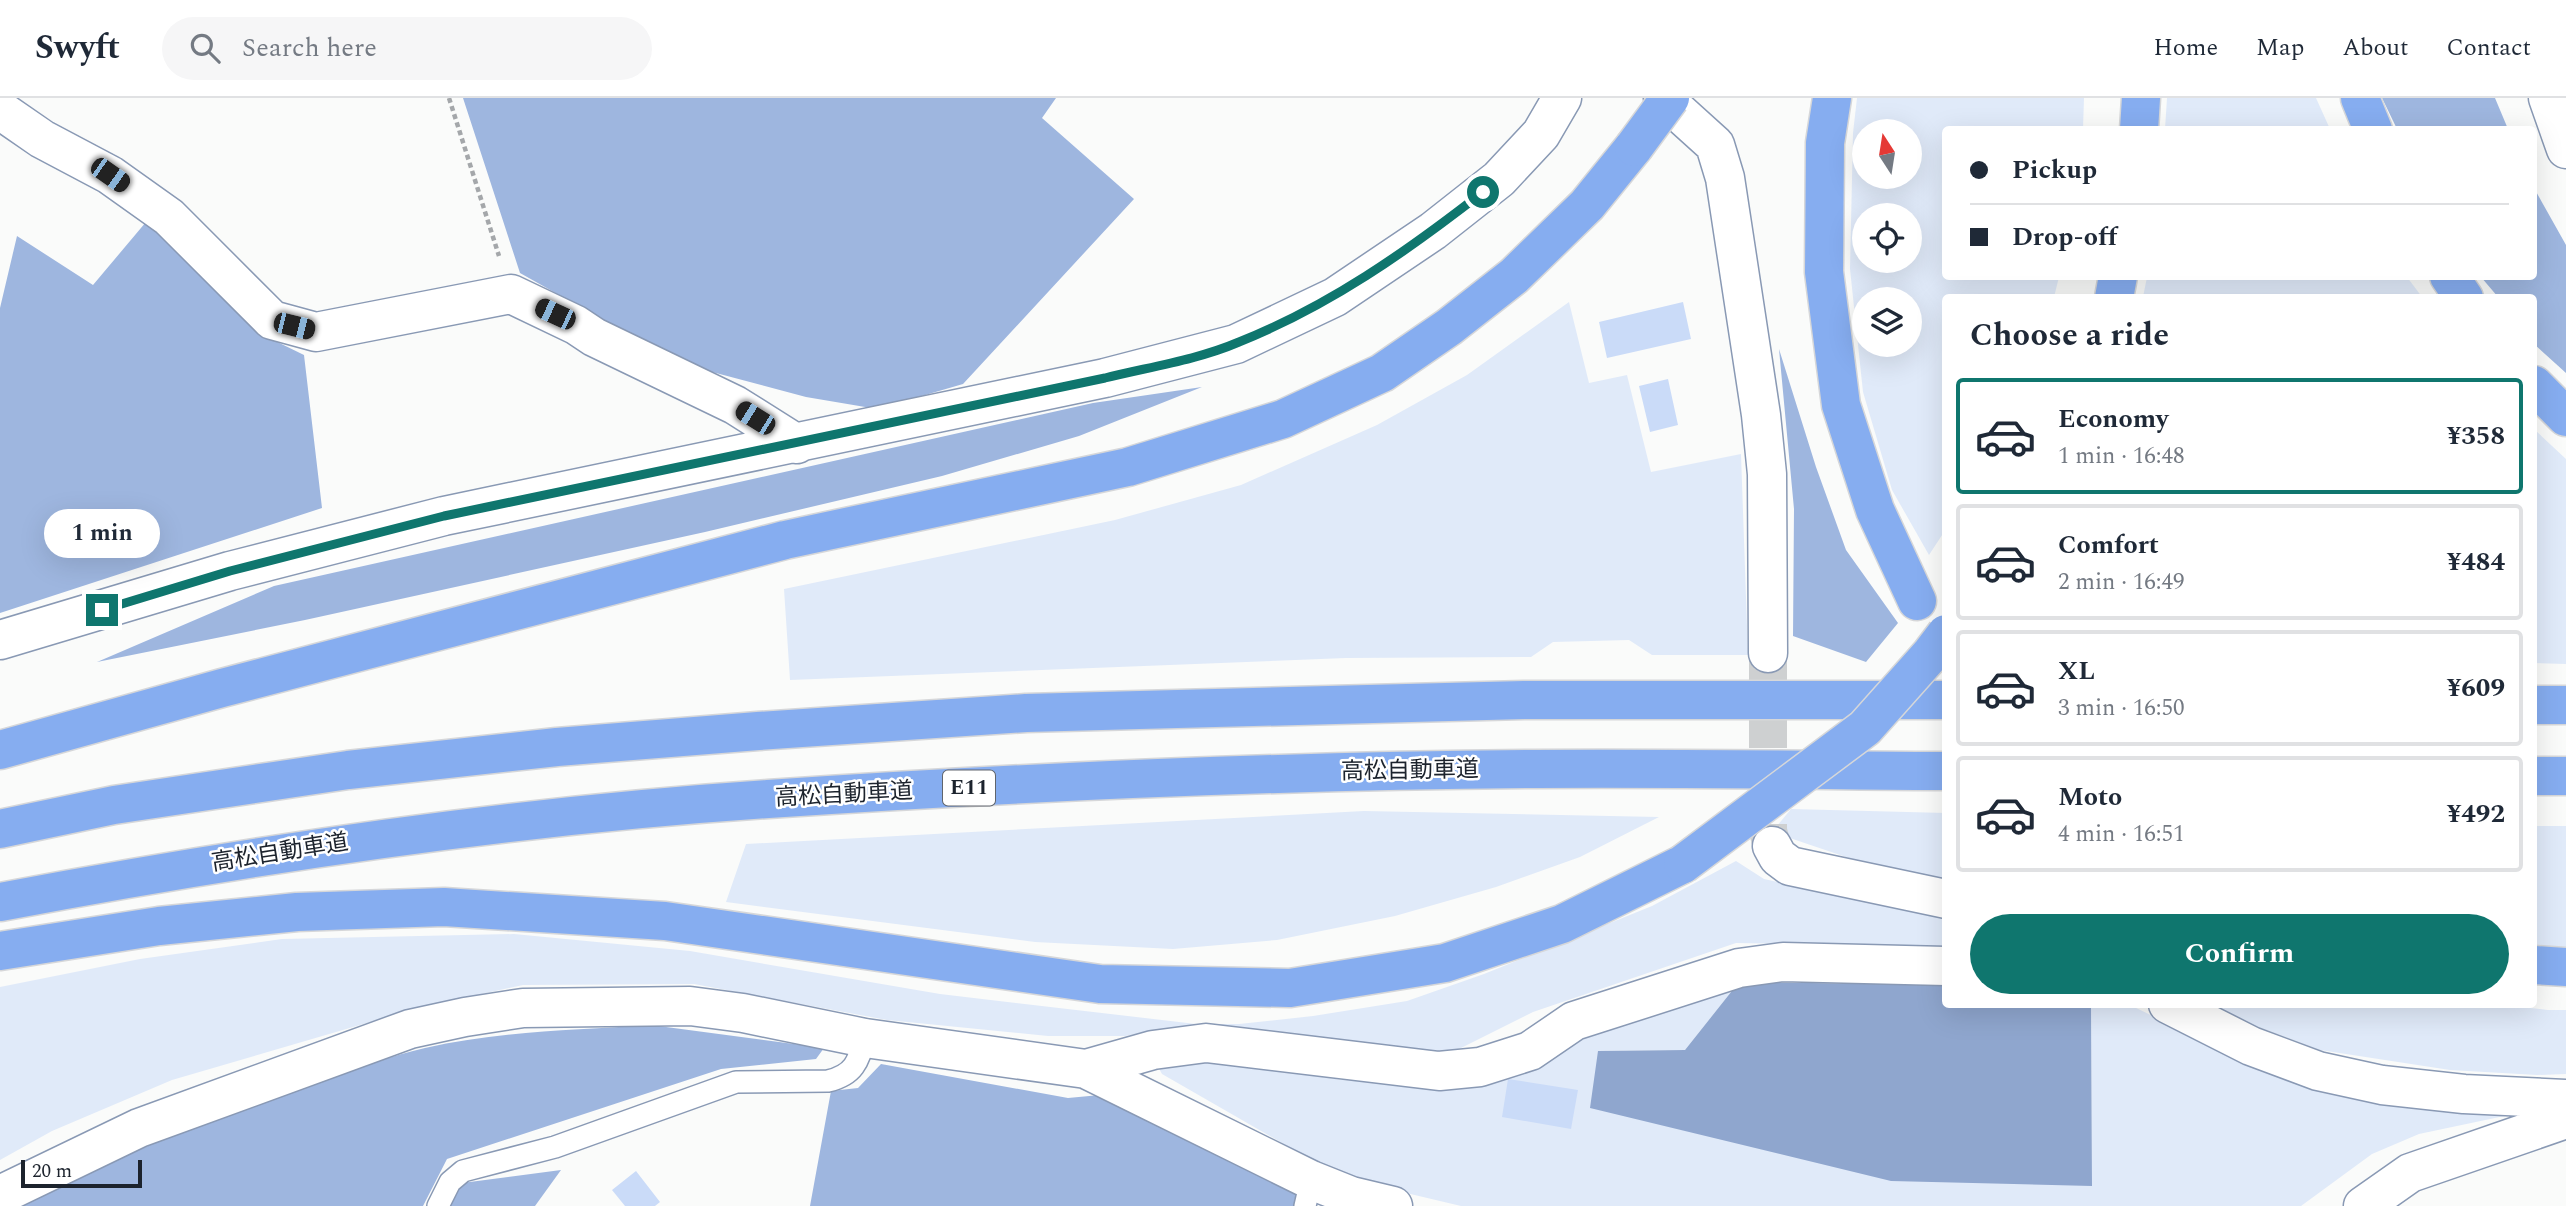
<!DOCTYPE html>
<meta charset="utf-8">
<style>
body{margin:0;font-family:Spectral,"Noto Sans JP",serif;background:#f6f6f7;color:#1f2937;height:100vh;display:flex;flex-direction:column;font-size:26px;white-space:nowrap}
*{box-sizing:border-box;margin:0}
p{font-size:23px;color:#747a83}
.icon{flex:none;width:38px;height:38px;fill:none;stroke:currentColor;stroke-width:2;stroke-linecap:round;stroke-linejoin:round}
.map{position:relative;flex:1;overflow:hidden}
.panel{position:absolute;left:1942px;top:196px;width:595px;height:714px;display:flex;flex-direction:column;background:#fff;border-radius:7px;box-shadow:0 7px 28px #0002}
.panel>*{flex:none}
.top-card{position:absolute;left:1942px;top:28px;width:595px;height:154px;border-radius:7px;box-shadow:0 7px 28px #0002;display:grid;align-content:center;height:154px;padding:0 28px;background:#fff}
.needle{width:46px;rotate:348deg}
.buttons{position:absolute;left:1852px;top:21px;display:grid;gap:14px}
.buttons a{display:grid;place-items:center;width:70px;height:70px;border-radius:50%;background:#fff;box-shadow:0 7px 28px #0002;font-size:35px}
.scale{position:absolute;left:21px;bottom:18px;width:121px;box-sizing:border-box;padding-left:7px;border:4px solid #1c232d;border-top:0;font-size:19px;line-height:24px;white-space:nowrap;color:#1c232d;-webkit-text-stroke:5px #fff;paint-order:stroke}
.end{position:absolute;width:32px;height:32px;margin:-16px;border:9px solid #0f766e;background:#fff;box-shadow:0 0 0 4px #fff}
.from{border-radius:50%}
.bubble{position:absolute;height:49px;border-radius:24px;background:#fff;box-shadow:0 7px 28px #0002;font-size:23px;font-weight:700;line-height:49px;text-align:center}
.car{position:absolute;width:21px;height:42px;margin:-21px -10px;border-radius:9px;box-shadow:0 0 5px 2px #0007;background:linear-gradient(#222 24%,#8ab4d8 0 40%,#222 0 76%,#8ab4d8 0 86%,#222 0)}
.top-card b{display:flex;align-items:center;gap:24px;height:66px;font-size:26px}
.top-card b+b{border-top:2px solid #e0e1e3}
.top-card i{width:18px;height:18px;background:#1f2937}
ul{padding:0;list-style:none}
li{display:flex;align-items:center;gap:21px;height:116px;margin:0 14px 10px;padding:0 14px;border:4px solid #e0e1e3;border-radius:7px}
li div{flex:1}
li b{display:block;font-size:26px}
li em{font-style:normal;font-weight:700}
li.active{border-color:#0f766e}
li>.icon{width:63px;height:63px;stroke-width:1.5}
h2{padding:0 28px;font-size:32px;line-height:84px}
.cta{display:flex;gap:14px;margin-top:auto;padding:14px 28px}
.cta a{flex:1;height:80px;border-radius:42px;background:#0f766e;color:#fff;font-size:28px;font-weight:700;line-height:80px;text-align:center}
header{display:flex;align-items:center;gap:42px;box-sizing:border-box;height:98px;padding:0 35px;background:#fff;border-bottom:2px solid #e0e1e3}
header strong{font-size:33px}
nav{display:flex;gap:38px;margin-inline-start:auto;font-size:24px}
.search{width:490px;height:63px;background:#f6f6f7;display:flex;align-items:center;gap:18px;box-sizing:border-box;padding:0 24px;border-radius:38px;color:#747a83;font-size:26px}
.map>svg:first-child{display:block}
</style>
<header>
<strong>Swyft</strong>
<div class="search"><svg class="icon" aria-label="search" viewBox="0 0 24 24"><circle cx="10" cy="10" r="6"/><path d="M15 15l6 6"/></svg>Search here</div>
<nav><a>Home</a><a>Map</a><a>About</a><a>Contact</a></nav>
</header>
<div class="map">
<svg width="2566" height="1108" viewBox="0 0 2566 1108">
<rect width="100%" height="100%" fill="#fafbfa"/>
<path fill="#e0eaf9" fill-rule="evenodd" d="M1857,0H2084L2083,31L1946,32V178L2059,179L2054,199L1946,200V431L1929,457L1892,392L1863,294L1850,171L1853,35ZM1864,33H1909V79H1864ZM1864,117H1909V163H1864ZM1864,201H1909V247H1864Z
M2167,0H2316L2330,31H2165Z
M2147,179H2407L2422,199H2143Z
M1569,204L1589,285L1627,277L1651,374L1741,356L1748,557H1652L1629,542L1553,544L1531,559L1346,560L790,582L784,491L1115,422L1241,387L1377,327L1467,277Z
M2534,331L2566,361V566L2534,565Z
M1791,711L1946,715V790L1905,779L1772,734Z
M1364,713L1659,719L1580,759L1496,789L1395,818L1277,842L1173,851L1035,844L726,804L746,746Z
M2534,728H2566V853L2534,850Z
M1736,763L1764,781L1946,820V848L1736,845L1533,914L1447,957L1263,945L1196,926L1125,938H1048L887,922L694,886L523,887L418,910L172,982L52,1033L0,1062V889L140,861L282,841L514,836L690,853L940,896L1196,926H1239L1313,918L1407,903L1484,876L1652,808Z
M1739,884L1685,952L1598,953L2092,1088L2091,907L2128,906L2245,963L2509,1017L2419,1036L2372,1056L2301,1108H1461L1343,1080L1162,976L1156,965L1204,961L1342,982L1470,988L1572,938Z
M2494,906L2548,912H2566V976L2537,977L2450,972L2320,952L2226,917L2208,907Z"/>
<path fill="#9eb6df" d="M463,0H1056L1042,20L1134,101L963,286L877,311L806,299L682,266L520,175Z
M2382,0H2495L2508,31H2397Z
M2534,90L2566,147V275L2534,246V200L2498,199L2481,179L2534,178Z
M146,124L263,237L304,257L322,410L0,515V210L17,138L93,187Z
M1779,251L1816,369L1846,452L1898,525L1866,564L1793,538L1794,411Z
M1202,289L1079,338L942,378L705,434L305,522L97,564L274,488L1093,305Z
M651,927L824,950L816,961L721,971L447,1061L423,1108H21C120,1056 223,1015 329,981C360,970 393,957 425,950C499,933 575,932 651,927Z
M881,966L1068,1000L1100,997L1296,1091L1294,1108H810L831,993L858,990Z
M561,1072L535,1108H450L462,1085Z"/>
<path fill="#8fa6ce" d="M1739,884L1946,887V906L2091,907L2092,1088L1891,1083L1590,1010L1598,953L1685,952Z"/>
<path fill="#cadbf8" d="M1683,204L1691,241L1607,260L1599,224Z
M1668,281L1678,327L1650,334L1639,288Z
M1508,981L1578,992L1571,1031L1502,1019Z
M636,1073L660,1104L655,1108H625L612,1092Z"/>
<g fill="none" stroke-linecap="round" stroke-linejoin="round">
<path stroke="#ced0d1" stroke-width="38" stroke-dasharray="38 19" stroke-linecap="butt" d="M1768,555V733L1772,748"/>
<g stroke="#8999b4" stroke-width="24">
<path id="service" d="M438,1108L450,1084L463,1073L555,1049L736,984L828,983C854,977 858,964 865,940
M1305,1108L1311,1082"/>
</g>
<g stroke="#8999b4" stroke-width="41">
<path id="minor" d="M1663,0L1715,47L1725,80L1761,317L1767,376L1768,555
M0,12L42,41L110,77L169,119L272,222L316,234L511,196L576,227L594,239L735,307L797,346
M0,542L230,473L444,418L1105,280L1236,246L1335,199L1433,133L1499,81L1541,36L1562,0
M1772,748L1778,759L1790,768L1946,801
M2168,906L2251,948L2318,973L2382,987L2464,996L2566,1001
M1086,971L1153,952L1206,945L1439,973L1480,969L1530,953L1574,923L1739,870L1783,864L1946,868
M0,1097L139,1030L410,931L465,919L523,910L690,908L743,915L865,940L1086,971L1311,1082L1351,1098L1393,1108
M2363,1108L2410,1075L2566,1021"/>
</g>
<g stroke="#8999b4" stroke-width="41">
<path id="tertiary" d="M2548,0L2566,51"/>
</g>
<g stroke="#d6d7d9" stroke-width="41">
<path id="motorway" d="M1832,0L1825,45L1824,174L1841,307L1875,412L1917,503
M2360,0L2373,32
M2139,32L2141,0
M2449,178L2464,200
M2114,200L2118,178
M2534,287L2566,319
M2534,607H2566
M0,652L222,590L785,442L1128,369L1283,321L1382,275L1449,229L1514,178L1587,107L1634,49
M2534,678H2566
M0,731L114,707L348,672L557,649L758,633L1026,615L1524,602H1946
M0,804C254,756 510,718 768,701C1023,684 1278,673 1534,671C1671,670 1809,672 1946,673
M0,853L159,828L297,814L444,809L665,823L1100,886L1290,890L1445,865L1562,826L1683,766
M2534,867L2566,869"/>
</g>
<path stroke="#a4a7aa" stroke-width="4.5" stroke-dasharray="5 3.5" stroke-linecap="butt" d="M449,0L499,158"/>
<use href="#service" stroke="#fff" stroke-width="21"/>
<use href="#minor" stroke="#fff" stroke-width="38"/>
<use href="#tertiary" stroke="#fff" stroke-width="38"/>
<use href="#motorway" stroke="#86adf0" stroke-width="38"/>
<g stroke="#d6d7d9" stroke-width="41" stroke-linecap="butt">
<path id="motorway-bridge" d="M1634,49L1670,0
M1683,766L1865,630L1930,557L1946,536"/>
</g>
<use href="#motorway-bridge" stroke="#86adf0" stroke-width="38"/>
</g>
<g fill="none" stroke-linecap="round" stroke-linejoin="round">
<path stroke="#0f766e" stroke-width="9" d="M102,512L230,473L444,418L1105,280C1149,269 1197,262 1239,244C1329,208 1406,154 1483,94"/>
</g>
<g text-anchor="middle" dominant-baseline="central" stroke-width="5" stroke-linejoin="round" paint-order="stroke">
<rect fill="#fff" stroke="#60656c" stroke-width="2" x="943" y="672.5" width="52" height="35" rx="5"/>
<g font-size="21" font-weight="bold" fill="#1c232d">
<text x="969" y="690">E11</text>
</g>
<g font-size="23" fill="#1c232d" stroke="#fff">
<text transform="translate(1410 673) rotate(-1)">高松自動車道</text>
<text transform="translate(844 697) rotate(-3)">高松自動車道</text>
<text transform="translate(280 755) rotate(-9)">高松自動車道</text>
</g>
</g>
</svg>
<div class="buttons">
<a><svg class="needle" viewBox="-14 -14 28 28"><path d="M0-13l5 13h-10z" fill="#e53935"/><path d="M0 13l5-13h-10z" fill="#747a83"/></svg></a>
<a><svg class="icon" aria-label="locate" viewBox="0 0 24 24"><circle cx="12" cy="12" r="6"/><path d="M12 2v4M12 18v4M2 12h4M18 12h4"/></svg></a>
<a><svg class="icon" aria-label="layers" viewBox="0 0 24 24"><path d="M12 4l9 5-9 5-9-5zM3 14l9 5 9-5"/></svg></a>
</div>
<div class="scale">20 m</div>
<i class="end from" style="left:1483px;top:94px"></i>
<i class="end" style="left:102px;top:512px"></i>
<div class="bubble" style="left:44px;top:411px;width:116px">1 min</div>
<i class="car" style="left:110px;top:77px;rotate:125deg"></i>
<i class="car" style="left:555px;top:216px;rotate:295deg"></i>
<i class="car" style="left:294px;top:228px;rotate:104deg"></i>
<i class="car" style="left:755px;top:320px;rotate:302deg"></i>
<div class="top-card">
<b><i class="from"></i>Pickup</b>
<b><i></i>Drop-off</b>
</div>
<section class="panel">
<h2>Choose a ride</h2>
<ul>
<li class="active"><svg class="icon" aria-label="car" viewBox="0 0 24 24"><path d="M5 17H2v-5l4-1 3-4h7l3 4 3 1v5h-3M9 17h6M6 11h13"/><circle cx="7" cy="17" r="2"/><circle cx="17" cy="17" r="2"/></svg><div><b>Economy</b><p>1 min · 16:48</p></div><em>¥358</em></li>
<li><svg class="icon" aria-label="car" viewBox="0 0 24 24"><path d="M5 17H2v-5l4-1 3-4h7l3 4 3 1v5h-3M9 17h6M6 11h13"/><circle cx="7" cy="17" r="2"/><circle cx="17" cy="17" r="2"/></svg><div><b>Comfort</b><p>2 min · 16:49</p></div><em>¥484</em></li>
<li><svg class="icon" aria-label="car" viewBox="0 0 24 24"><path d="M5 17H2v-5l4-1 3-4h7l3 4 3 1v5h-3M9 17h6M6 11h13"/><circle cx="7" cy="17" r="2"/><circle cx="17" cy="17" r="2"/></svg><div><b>XL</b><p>3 min · 16:50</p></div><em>¥609</em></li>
<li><svg class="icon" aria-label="car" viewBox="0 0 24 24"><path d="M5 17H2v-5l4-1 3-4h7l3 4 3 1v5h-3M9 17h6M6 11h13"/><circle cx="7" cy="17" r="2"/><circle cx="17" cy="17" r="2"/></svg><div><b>Moto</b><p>4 min · 16:51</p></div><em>¥492</em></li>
</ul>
<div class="cta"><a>Confirm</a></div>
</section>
</div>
